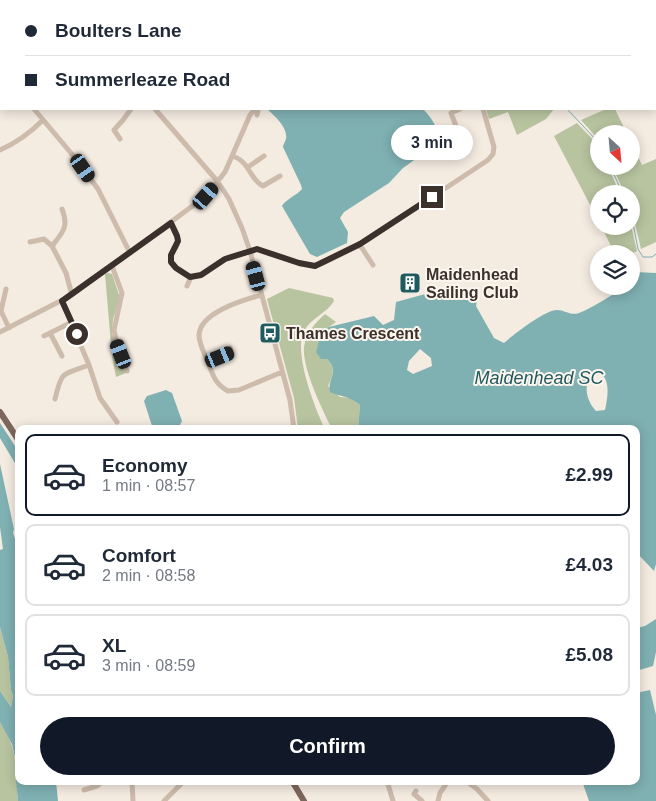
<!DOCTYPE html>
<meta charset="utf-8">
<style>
body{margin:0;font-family:Arial,sans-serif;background:#f2f2f3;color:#1f2937;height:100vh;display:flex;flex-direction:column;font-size:19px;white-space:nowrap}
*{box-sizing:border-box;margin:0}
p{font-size:16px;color:#747a83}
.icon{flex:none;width:28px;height:28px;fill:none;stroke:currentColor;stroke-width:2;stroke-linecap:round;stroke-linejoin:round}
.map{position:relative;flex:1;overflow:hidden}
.drawer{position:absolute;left:15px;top:425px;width:625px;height:360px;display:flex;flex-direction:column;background:#fff;border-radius:10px;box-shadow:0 2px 12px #0003}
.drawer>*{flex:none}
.top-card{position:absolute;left:0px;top:0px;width:656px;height:110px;box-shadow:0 2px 12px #0003;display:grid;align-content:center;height:110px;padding:0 25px;background:#fff}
.needle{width:32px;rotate:154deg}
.fabs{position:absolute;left:590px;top:125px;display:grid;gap:10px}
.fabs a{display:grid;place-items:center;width:50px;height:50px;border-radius:50%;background:#fff;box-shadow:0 2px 12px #0003;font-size:25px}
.end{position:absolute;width:22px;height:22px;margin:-11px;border:6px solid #3b302b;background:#fff;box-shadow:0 0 0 2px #fff}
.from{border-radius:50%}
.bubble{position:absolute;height:35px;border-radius:18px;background:#fff;box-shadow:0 2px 12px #0003;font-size:16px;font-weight:700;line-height:35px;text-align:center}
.car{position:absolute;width:15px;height:30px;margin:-15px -8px;border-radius:6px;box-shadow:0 0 4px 1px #0007;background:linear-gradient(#222 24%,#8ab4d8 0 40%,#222 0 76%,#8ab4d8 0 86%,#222 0)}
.top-card b{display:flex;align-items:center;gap:18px;height:48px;font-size:19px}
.top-card b+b{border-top:1px solid #e0e1e3}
.top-card i{width:12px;height:12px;background:#1f2937}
ul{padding:9px 0 0;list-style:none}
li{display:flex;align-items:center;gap:15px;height:82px;margin:0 10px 8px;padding:0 15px;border:2px solid #e0e1e3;border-radius:10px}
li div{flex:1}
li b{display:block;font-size:19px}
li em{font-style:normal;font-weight:700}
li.on{border-color:#111827}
li>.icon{width:45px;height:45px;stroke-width:1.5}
.cta{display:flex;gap:10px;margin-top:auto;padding:10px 25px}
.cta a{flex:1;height:58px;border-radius:30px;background:#111827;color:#fff;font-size:20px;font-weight:700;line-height:58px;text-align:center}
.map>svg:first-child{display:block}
</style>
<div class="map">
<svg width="656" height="801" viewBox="0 0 656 801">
<rect width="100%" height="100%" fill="#f4ebe1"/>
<path fill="#b8c4a0" d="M486,109H554L546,119L517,135L508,112L489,119Z
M606,109H615L627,134H599V140L581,120Z
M577,123L597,144L599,148V166H608L620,194H599V222L554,136Z
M631,142L642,165L656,159V242L641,249C637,231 631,212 631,194H625L612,166H631Z
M631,225L637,251L631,254H615L601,226H631Z
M108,273L112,274L120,298L113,319L112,333L126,373L116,377L112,356L105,274Z
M289,288L333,298L334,301C327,313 311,318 304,331C293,352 315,409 325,429H298L294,398L267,299Z
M325,314L336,322L329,327L327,359C336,368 333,376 328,386L340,397L352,398L360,405L358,429H332C322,409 302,368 304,347C306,333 315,323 325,314Z
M0,627L8,657L11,690L13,696L11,707L0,691Z
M0,722C19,750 15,769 18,801H0Z"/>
<path fill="#7fb0b2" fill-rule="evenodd" d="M269,109H423C432,118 440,130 438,143L403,168L389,183L344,212L340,218L348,232L347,243L317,257L310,254L282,206C286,199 296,196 302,189L301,185L283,147C283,145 285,142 286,139C288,128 276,117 268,110Z
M634,272L656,273V564L654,571L636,552V429H358L360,405C350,396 342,397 330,392C327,379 340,372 327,359H321L316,352L319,341L329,327L374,316L383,325L394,320L396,302L440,290L444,289L454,295L477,300L476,306L494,338L504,343C513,335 545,310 557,310C565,310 570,316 579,313C592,308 605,299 617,292L621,286H631V274ZM420,349L431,358L432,366L413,374L407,370L409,361ZM594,371C612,374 608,396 605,410L596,411C585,399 583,384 594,371Z
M166,390L172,393L182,421L179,427L172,429H153L144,401L147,396Z
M0,423L19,452V470L0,438Z
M0,464L14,529L13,533L19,550V781H56L58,801H18L16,781V762L12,744L0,722V691L11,707L13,696L11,690L8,657L0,627V550L3,549L0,527Z
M656,619V652L653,666L636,671V628L645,626Z
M650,690L656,715V801H589L582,781H636V693Z"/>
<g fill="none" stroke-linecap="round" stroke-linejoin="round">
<path stroke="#7fb0b2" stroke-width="1" d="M498,0L499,1
M0,19L1,21
M567,109L599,143
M610,166L623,194
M631,213L638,249L643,257H652L656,254"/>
<path stroke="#cdbbac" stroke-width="5" d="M60,0L61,1
M145,0L146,1
M180,0L181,1
M215,0L216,1
M288,0L289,1
M444,0L445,1
M645,0L646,1
M43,1L45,0
M273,1V0
M369,1L371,0
M655,12L656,11
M655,39L656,40
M0,99H1
M34,109L76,159L98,189L130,253
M155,109L218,182L229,199L242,228L250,251L290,400L294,429
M257,115L258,111L257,109
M456,126L451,113L460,109
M120,139L114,130L123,120L131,109
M0,150C16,143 31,132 43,120
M233,156C250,162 250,180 263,186L280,176
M248,167L264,156
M62,209C69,227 63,232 52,246L66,273L72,295
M171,223C174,228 179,235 178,241C178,247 173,250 171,255C167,266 183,273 191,277L201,275L225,259L257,249L299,263L315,266L321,264L360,245L488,160L493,154L494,147L483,109
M30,242L44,239L52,246
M360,245L373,265
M112,266L122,293L114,330L117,344L127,371
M187,286L191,277
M6,289L1,311L9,328
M261,295C244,300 200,312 199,335C199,344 204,352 207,360C213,375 214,383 228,391L239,390L282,372
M62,301L89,365L100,398L117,422
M0,332L72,295L206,196L225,172L250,115L255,109
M50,333L62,356
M44,336L72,322
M208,362L231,352L230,348
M55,399C62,370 62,375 89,365
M132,781L133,801
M387,781L393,801
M466,781L477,789L488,801
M84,790L97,786L103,781
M416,791L414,794L422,801
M164,801L184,781
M438,801L440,793L448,781"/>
<path stroke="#7d675c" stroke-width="6" d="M0,412L19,441
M292,781L304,801"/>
</g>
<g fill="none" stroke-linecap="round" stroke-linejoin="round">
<path stroke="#3b302b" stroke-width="6" d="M77,334L62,301L171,223L177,236L178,241L171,255V262L176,268L190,277L201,275L225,259L257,249L299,263L315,266L360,244L432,197"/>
</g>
<defs>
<g id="building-square" transform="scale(1.125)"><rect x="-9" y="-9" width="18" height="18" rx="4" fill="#1f5a5e" stroke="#fbf5ee"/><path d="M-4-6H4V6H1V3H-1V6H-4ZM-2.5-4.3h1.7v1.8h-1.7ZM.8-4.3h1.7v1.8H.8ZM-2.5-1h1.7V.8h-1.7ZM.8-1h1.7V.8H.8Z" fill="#fff"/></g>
<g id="bus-square" transform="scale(1.125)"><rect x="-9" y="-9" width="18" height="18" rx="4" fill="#1f5a5e" stroke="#fbf5ee"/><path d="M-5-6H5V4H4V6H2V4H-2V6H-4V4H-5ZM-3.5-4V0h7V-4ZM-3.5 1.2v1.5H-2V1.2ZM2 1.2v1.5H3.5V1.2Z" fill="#fff"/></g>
</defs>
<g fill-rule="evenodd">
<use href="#building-square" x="410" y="283"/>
<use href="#bus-square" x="270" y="333"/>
</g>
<g text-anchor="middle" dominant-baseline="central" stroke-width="4" stroke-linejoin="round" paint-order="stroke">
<g font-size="16" font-weight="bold" fill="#3b302b" stroke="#fbf5ee" text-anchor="start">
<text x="426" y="274">Maidenhead<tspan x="426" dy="18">Sailing Club</tspan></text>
<text x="286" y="333">Thames Crescent</text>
</g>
<g font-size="18" font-style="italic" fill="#1f5a5e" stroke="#fbf5ee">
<text x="539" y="378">Maidenhead SC</text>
</g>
</g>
</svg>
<div class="fabs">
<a><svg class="needle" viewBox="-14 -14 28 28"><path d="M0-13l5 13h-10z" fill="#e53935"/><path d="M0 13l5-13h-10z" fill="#747a83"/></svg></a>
<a><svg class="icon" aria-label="locate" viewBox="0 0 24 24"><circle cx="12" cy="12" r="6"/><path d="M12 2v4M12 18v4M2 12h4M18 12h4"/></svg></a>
<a><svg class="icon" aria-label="layers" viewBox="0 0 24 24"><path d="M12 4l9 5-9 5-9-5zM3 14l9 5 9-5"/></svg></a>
</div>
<i class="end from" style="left:77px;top:334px"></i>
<i class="end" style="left:432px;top:197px"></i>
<div class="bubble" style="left:391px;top:125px;width:82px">3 min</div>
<i class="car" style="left:83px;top:168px;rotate:145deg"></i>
<i class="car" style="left:206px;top:196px;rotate:41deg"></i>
<i class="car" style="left:256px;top:276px;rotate:345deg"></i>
<i class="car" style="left:121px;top:354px;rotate:339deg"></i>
<i class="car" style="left:220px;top:357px;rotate:68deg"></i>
<div class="top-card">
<b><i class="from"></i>Boulters Lane</b>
<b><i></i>Summerleaze Road</b>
</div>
<section class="drawer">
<ul>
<li class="on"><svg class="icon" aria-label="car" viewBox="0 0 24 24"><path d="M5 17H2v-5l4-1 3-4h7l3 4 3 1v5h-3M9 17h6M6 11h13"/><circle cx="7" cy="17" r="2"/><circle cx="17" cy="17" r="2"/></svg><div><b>Economy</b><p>1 min · 08:57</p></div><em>£2.99</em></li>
<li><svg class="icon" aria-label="car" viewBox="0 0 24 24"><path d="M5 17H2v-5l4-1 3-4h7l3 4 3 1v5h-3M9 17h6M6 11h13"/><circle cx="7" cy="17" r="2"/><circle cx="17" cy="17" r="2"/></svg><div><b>Comfort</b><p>2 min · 08:58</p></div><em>£4.03</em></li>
<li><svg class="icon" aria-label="car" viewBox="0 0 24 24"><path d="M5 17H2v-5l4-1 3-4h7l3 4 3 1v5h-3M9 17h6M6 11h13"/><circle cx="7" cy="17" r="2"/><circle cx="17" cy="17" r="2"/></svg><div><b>XL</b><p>3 min · 08:59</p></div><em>£5.08</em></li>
</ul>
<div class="cta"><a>Confirm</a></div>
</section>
</div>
